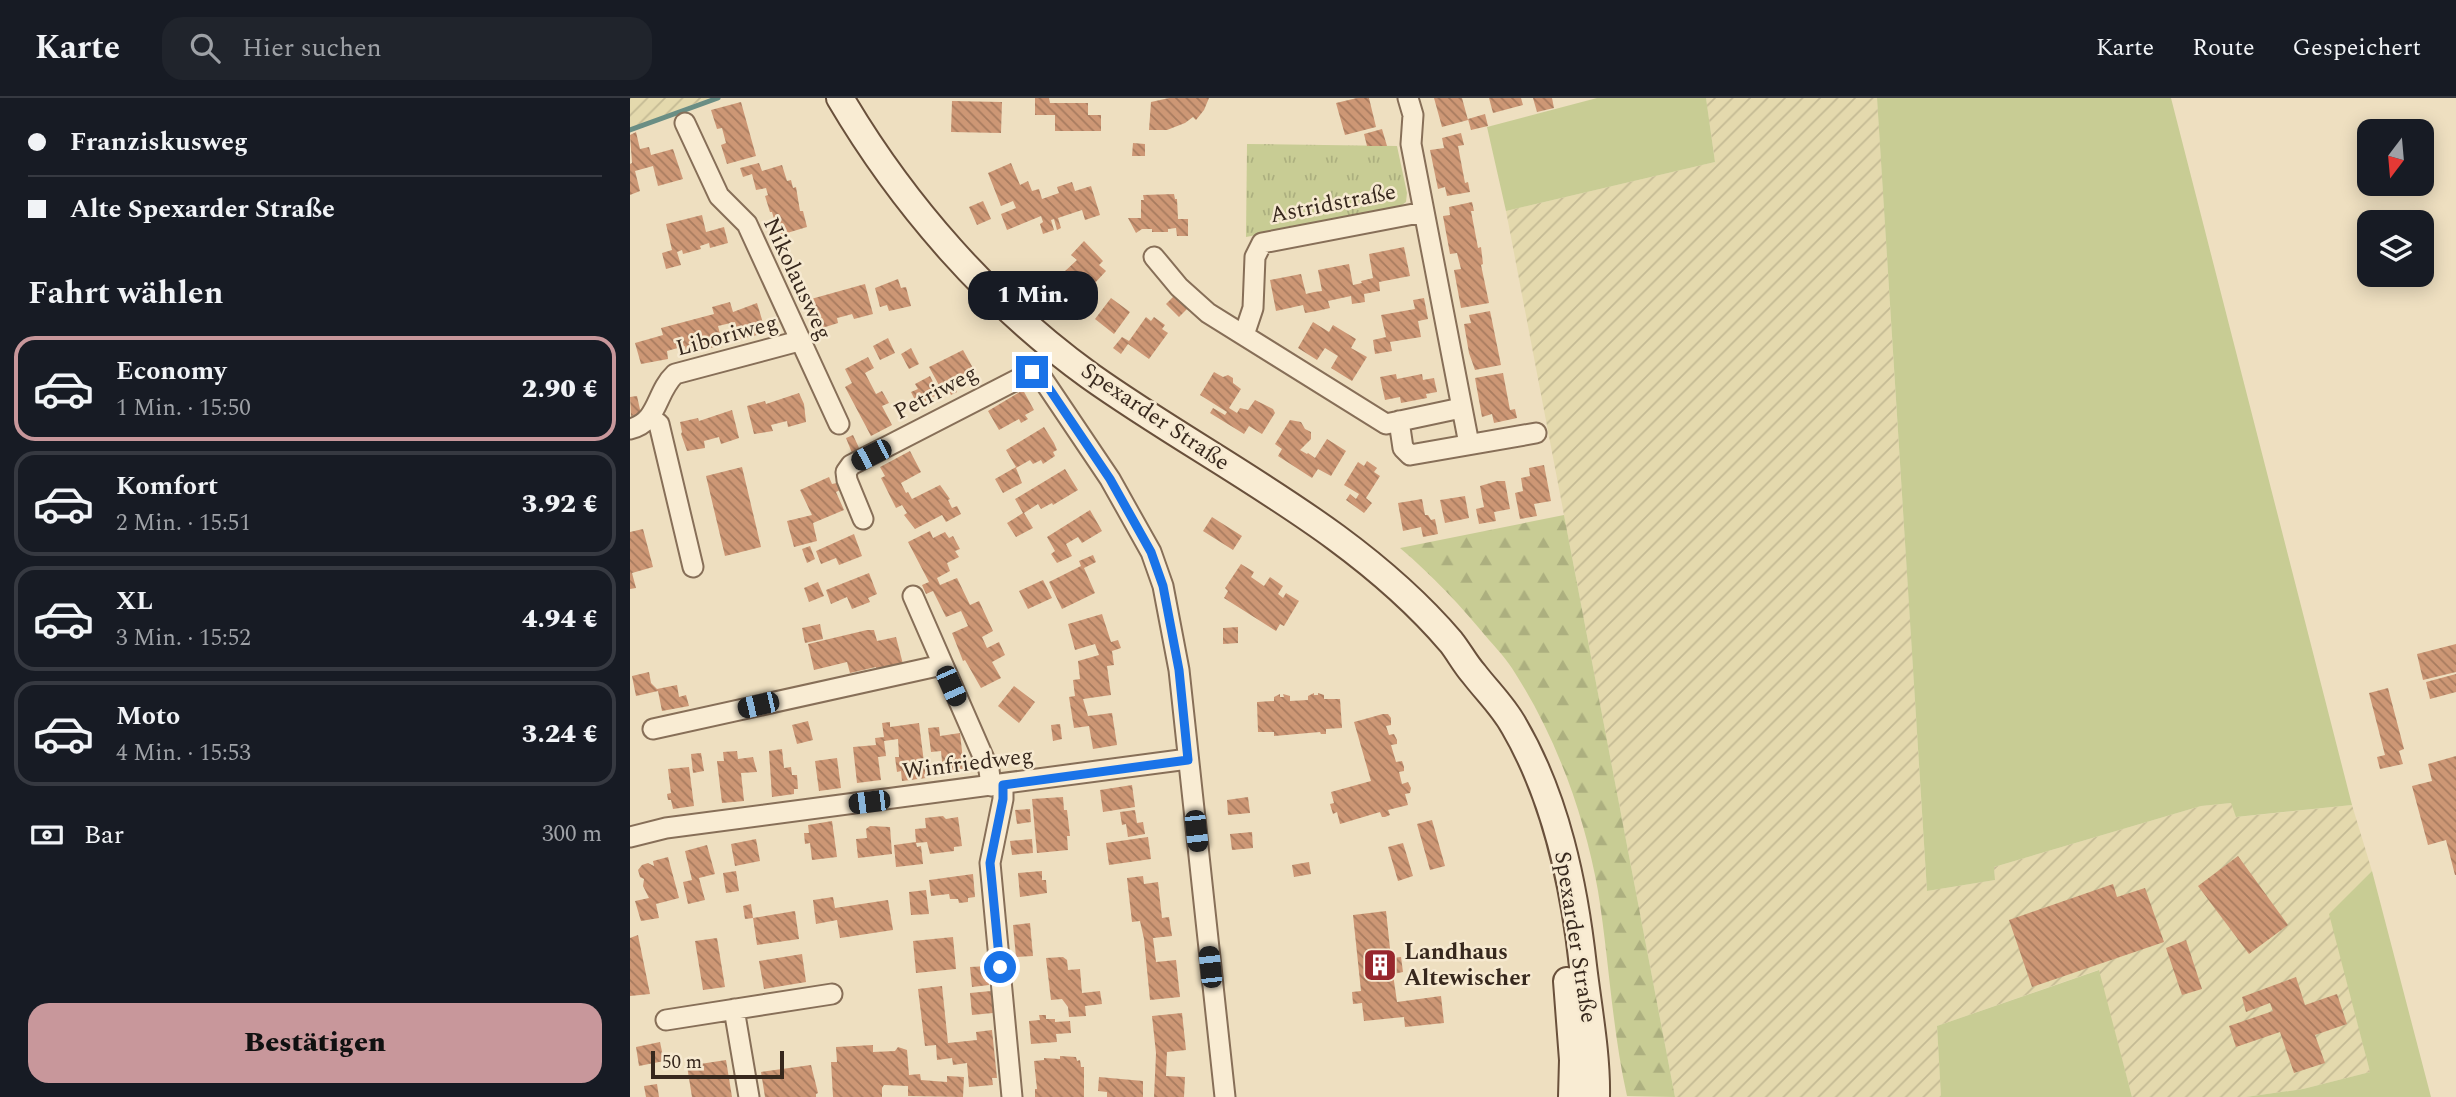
<!DOCTYPE html>
<html lang="de">
<meta charset="utf-8">
<style>
body{margin:0;font-family:Spectral,serif;background:#20242c;color:#f1f3f6;height:100vh;display:flex;flex-direction:column;font-size:26px;white-space:nowrap}
*{box-sizing:border-box;margin:0}
p{font-size:23px;color:#9ea1a6}
.icon{flex:none;width:38px;height:38px;fill:none;stroke:currentColor;stroke-width:2;stroke-linecap:round;stroke-linejoin:round}
.map{position:relative;flex:1;overflow:hidden}
.panel{display:flex;flex-direction:column;background:#171b24;width:630px}
.panel>*{flex:none}
.hud{display:grid;align-content:center;height:154px;padding:0 28px;background:#171b24}
.needle{width:46px;rotate:196deg}
.fabs{position:absolute;left:1727px;top:21px;display:grid;gap:14px}
.fabs a{display:grid;place-items:center;width:77px;height:77px;border-radius:14px;background:#171b24;box-shadow:0 4px 18px #0003;font-size:35px}
.scale{position:absolute;left:21px;bottom:18px;width:133px;box-sizing:border-box;padding-left:7px;border:4px solid #37281d;border-top:0;font-size:19px;line-height:24px;white-space:nowrap;color:#37281d;-webkit-text-stroke:5px #f6e9d0;paint-order:stroke}
.end{position:absolute;width:32px;height:32px;margin:-16px;border:9px solid #1a73e8;background:#fff;box-shadow:0 0 0 4px #fff}
.from{border-radius:50%}
.bubble{position:absolute;height:49px;border-radius:21px;background:#171b24;box-shadow:0 4px 18px #0003;font-size:23px;font-weight:800;line-height:49px;text-align:center}
.car{position:absolute;width:21px;height:42px;margin:-21px -10px;border-radius:9px;box-shadow:0 0 5px 2px #0007;background:linear-gradient(#222 24%,#8ab4d8 0 40%,#222 0 76%,#8ab4d8 0 86%,#222 0)}
.hud b{display:flex;align-items:center;gap:24px;height:66px;font-size:26px}
.hud b+b{border-top:2px solid #363941}
.hud i{width:18px;height:18px;background:#f1f3f6}
ul{padding:0;list-style:none}
li{display:flex;align-items:center;gap:21px;height:105px;margin:0 14px 10px;padding:0 14px;border:4px solid #363941;border-radius:21px}
li div{flex:1}
li b{display:block;font-size:26px}
li em{font-style:normal;font-weight:800}
li.selected{border-color:#c8979b}
li>.icon{width:63px;height:63px;stroke-width:1.5}
h2{padding:0 28px;font-size:32px;line-height:84px}
.pay{display:flex;align-items:center;gap:18px;height:77px;padding:0 28px;font-size:26px}
.pay p{margin-inline-start:auto}
.cta{display:flex;gap:14px;margin-top:auto;padding:14px 28px}
.cta a{flex:1;height:80px;border-radius:21px;background:#c8979b;color:#111;font-size:28px;font-weight:800;line-height:80px;text-align:center}
header{display:flex;align-items:center;gap:42px;box-sizing:border-box;height:98px;padding:0 35px;background:#171b24;border-bottom:2px solid #363941}
header strong{font-size:33px}
nav{display:flex;gap:38px;margin-inline-start:auto;font-size:24px}
.search{width:490px;height:63px;background:#20242c;display:flex;align-items:center;gap:18px;box-sizing:border-box;padding:0 24px;border-radius:21px;color:#9ea1a6;font-size:26px}
main{display:flex;flex:1;min-height:0}
.map>svg:first-child{display:block}
</style>
<header>
<strong>Karte</strong>
<div class="search"><svg class="icon" aria-label="search" viewBox="0 0 24 24"><circle cx="10" cy="10" r="6"/><path d="M15 15l6 6"/></svg>Hier suchen</div>
<nav><a>Karte</a><a>Route</a><a>Gespeichert</a></nav>
</header>
<main>
<section class="panel">
<div class="hud">
<b><i class="from"></i>Franziskusweg</b>
<b><i></i>Alte Spexarder Straße</b>
</div>
<h2>Fahrt wählen</h2>
<ul>
<li class="selected"><svg class="icon" aria-label="car" viewBox="0 0 24 24"><path d="M5 17H2v-5l4-1 3-4h7l3 4 3 1v5h-3M9 17h6M6 11h13"/><circle cx="7" cy="17" r="2"/><circle cx="17" cy="17" r="2"/></svg><div><b>Economy</b><p>1 Min. · 15:50</p></div><em>2.90 €</em></li>
<li><svg class="icon" aria-label="car" viewBox="0 0 24 24"><path d="M5 17H2v-5l4-1 3-4h7l3 4 3 1v5h-3M9 17h6M6 11h13"/><circle cx="7" cy="17" r="2"/><circle cx="17" cy="17" r="2"/></svg><div><b>Komfort</b><p>2 Min. · 15:51</p></div><em>3.92 €</em></li>
<li><svg class="icon" aria-label="car" viewBox="0 0 24 24"><path d="M5 17H2v-5l4-1 3-4h7l3 4 3 1v5h-3M9 17h6M6 11h13"/><circle cx="7" cy="17" r="2"/><circle cx="17" cy="17" r="2"/></svg><div><b>XL</b><p>3 Min. · 15:52</p></div><em>4.94 €</em></li>
<li><svg class="icon" aria-label="car" viewBox="0 0 24 24"><path d="M5 17H2v-5l4-1 3-4h7l3 4 3 1v5h-3M9 17h6M6 11h13"/><circle cx="7" cy="17" r="2"/><circle cx="17" cy="17" r="2"/></svg><div><b>Moto</b><p>4 Min. · 15:53</p></div><em>3.24 €</em></li>
</ul>
<div class="pay"><svg class="icon" aria-label="cash" viewBox="0 0 24 24"><path d="M3 7h18v10H3z"/><circle cx="12" cy="12" r="2"/></svg>Bar<p>300 m</p></div>
<div class="cta"><a>Bestätigen</a></div>
</section>
<div class="map">
<svg width="1826" height="999" viewBox="0 0 1826 999">
<defs>
<pattern id="farmland-furrows" width="10" height="10" patternUnits="userSpaceOnUse" patternTransform="scale(1.75)"><rect width="10" height="10" fill="#e4d9ad"/><path d="M-1 1l2-2M0 10L10 0M9 11l2-2" fill="none" stroke="#c4ba94"/></pattern>
<pattern id="forest-firs" width="22" height="20" patternUnits="userSpaceOnUse" patternTransform="scale(1.75)"><rect width="22" height="20" fill="#c8cc94"/><path d="M5 1l3.5 6h-7zM16 11l3.5 6h-7z" fill="#acaf7f"/></pattern>
<pattern id="park-tufts" width="24" height="20" patternUnits="userSpaceOnUse" patternTransform="scale(1.75)"><rect width="24" height="20" fill="#c8cc94"/><path d="M3 7l-1-3M5 7V3M7 7l1-3M15 17l-1-3M17 17v-4M19 17l1-3" fill="none" stroke="#acaf7f"/></pattern>
<pattern id="building-back-hatch" width="6" height="6" patternUnits="userSpaceOnUse" patternTransform="scale(1.75)"><rect width="6" height="6" fill="#cd9775"/><path d="M-1 5l2 2M0 0l6 6M5-1l2 2" fill="none" stroke="#a77b5f"/></pattern>
</defs>
<rect width="100%" height="100%" fill="#eedfc0"/>
<path fill="url(#farmland-furrows)" d="M0,0H80L0,30Z
M1076,0H1247L1297,793L1365,782L1364,769L1571,708L1601,705L1607,719L1722,707L1742,773L1700,816L1740,974L1673,991L1616,999H1502L1468,872L1307,928L1311,999H1045L876,113L1085,64Z"/>
<path fill="#c8cc94" d="M967,0H1076L1085,64L876,113L857,29Z
M1247,0H1541L1722,707L1606,719L1601,705L1571,708L1364,769L1365,782L1297,793Z
M1742,773L1801,999H1616L1673,991L1740,974L1699,816Z
M1469,872L1502,999H1311L1307,928Z"/>
<path fill="url(#forest-firs)" d="M934,417L1045,999L997,998C982,931 979,861 968,793C955,718 926,639 885,575C878,563 868,552 859,542C831,508 803,478 770,450Z"/>
<path fill="url(#park-tufts)" d="M617,46L767,48L777,95L776,104L768,110L616,139Z"/>
<g fill="none" stroke-linecap="round" stroke-linejoin="round">
<path stroke="#6a8e84" stroke-width="5" d="M0,32L88,0"/>
</g>
<path fill="url(#building-back-hatch)" d="M405,0H419L420,5H458V17H471V33H425V17H405Z
M539,0H579L574,12L566,22L563,19L555,25L537,32H519L521,4Z
M727,0H739L746,29L715,37L706,5Z
M804,0H832L838,22L812,29Z
M859,0H891L893,7L863,15Z
M903,0H922L924,10L907,14Z
M322,3L372,4L371,35L321,34Z
M111,4L126,58L97,66L91,47L96,45L92,30L87,31L81,12Z
M855,16L858,28L841,32L838,21Z
M752,31L757,48H737L734,36Z
M6,34L10,51L19,49L21,57L43,51L53,81L28,88L23,68L5,73L10,93L0,97V66L2,65L0,37Z
M831,35L834,47L828,48L835,85L838,84L840,94L817,98L815,89L808,91L800,52L814,50L812,40Z
M503,45L515,46V58H502Z
M129,65L132,73L152,67L157,83L161,82L163,90L166,89L170,113H173L177,129L147,138L142,121H144L142,114H140L135,98L138,97L136,90L126,92L122,76L113,79L110,70Z
M381,65L390,87L398,83L402,93L409,91L412,101L429,95L427,89L442,84L445,93L461,88L470,117L455,122L452,112L428,120L431,130L427,132L424,121L421,122L424,132L413,136L410,126L413,124L411,118L377,132L371,116L386,110L383,103L371,108L358,75Z
M544,96L545,101H547L548,121H558V138H547L546,130L538,131V134H522V131H512L506,135L498,120H511V102H514L513,97Z
M353,103L361,121L347,127L339,109Z
M842,104L844,113H841L848,150L851,149L853,166L851,167L859,205L831,210L824,172L831,171L827,155L820,156L813,118L820,117L819,109Z
M72,117L76,134L94,129L98,145L80,150L79,145L70,148L71,151L53,156L52,152L47,154L51,167L36,171L32,155L42,152L36,126Z
M454,143L473,163L469,167L476,173L464,186L462,184L454,193L434,174L447,162L441,157Z
M774,149L780,178L749,184L750,193L734,196L735,204L722,206L721,198L698,203L700,210L687,213L675,215L673,207L646,213L640,182L671,176L676,196L684,194L692,193L688,172L719,166L723,187L732,185L731,183L743,180L739,156Z
M268,181L271,190L276,189L281,208L259,213L257,207L250,209L245,190Z
M235,186L243,216L224,221L222,216L215,218L207,220L208,225L189,231L181,201Z
M437,196L455,213L446,222L428,206Z
M544,198L557,211L549,219L536,206Z
M481,200L500,214L484,236L465,221Z
M794,200L798,221L788,223L791,239L760,244L762,253L745,256L743,242L756,239L751,217L785,211L783,202Z
M100,204L103,214L127,205L136,235L110,241L105,224L88,228L92,244L83,246L84,249L66,254L65,251L56,253L55,248L37,253L38,261L11,266L5,245L33,237L31,230L84,216L82,209Z
M860,213L871,267L845,272L839,255L834,226L841,225L839,217Z
M516,219L521,223L524,219L535,227L532,231L538,235L519,261L498,246L491,256L483,250L492,239L499,243Z
M683,224L699,234L703,227L726,241L721,250L737,259L722,283L701,270L708,258L695,250L687,262L668,250Z
M258,240L265,255L250,262L243,248Z
M281,250L289,266L279,271L271,256Z
M333,252L343,270L321,283L327,294L321,297L318,290L310,289L299,269Z
M238,259L244,270L235,275L246,296L252,293L259,305L252,308L262,327L241,338L215,289L222,285L215,271Z
M584,274L593,279L598,277L603,280V285L611,291L599,310L607,315L610,310L618,312L625,302L643,311L645,315L632,336L619,328L614,336L580,315L583,310L595,317L597,314L570,297Z
M873,275L880,312L885,311L887,320L864,325L862,316L852,319L845,280Z
M766,276L767,281L792,276L793,282L804,280L807,294L796,296L797,300L771,305L770,299L755,302L750,279Z
M300,278L309,296L295,303L292,298L285,302L281,294L288,291L285,286Z
M393,292L404,312L395,317L398,321L391,325L389,321L369,332L358,313Z
M169,295L174,306L176,324L158,329L157,323L141,327L143,333L124,336L117,308L135,303L136,306Z
M7,298L11,316L1,318L0,299Z
M102,312L109,340L91,346L89,339L74,343L75,350L57,353L51,336L52,334L50,324L68,320L69,323Z
M660,322L671,324L675,331L681,334V341L670,352L677,356L678,355L685,360L697,341L716,353L701,378L688,371L682,380L648,358L652,351L645,346Z
M414,329L424,345L427,352L423,354L425,358L413,366L411,362L403,366L400,362L386,370L392,385L373,395L365,381L386,369L376,352Z
M223,337L230,352L222,355L216,340Z
M280,353L291,374L271,385L276,395L278,394L282,401L310,387L320,401L318,402L322,410L327,408L331,416L316,424L312,417L285,431L274,417L277,415L272,407L266,410L251,380L255,378L250,369Z
M737,363L747,370L744,374L750,378L736,400L742,405L734,415L716,402L720,396L726,401L729,396L714,387L728,364L734,368Z
M914,367L921,403L904,406L907,418L890,421L885,395L893,393L891,380L900,378L899,370Z
M112,369L131,449L95,458L76,378Z
M435,371L448,392L423,407L422,405L411,411L408,406L394,415L403,430L386,439L377,425L393,415L385,401Z
M199,379L202,386L207,385L210,392L206,394L214,412L183,425L187,443L164,449L157,423L182,417L170,392Z
M867,383H875L880,411L864,414L866,423L849,426L846,411L854,409L850,388Z
M835,398L839,420L815,425L810,402Z
M792,401L795,417H798L801,422L805,421L808,436L793,439L791,429L773,433L768,405Z
M460,412L472,433L452,445L448,439L436,446L442,458L427,465L421,456L425,453L417,439Z
M582,419L612,438L603,452L573,433Z
M13,431L23,469L2,475L6,490L0,491V434Z
M300,433L303,440L315,434L319,440L323,438L330,451L325,453L329,459L317,465L320,473L307,480L310,487L327,480L340,507L349,503L363,533L352,539L357,550L369,544L375,557L362,564L371,580L351,590L335,562L333,563L322,535L338,528L331,513L316,519L303,493L296,496L292,487L299,484L278,444Z
M224,436L232,458L209,467L206,460L191,466L186,453Z
M180,448L185,461L177,465L172,451Z
M463,457L466,464L454,470L465,495L432,511L419,484L451,468L449,463Z
M611,466L624,474L621,479L634,488L640,479L653,488L648,496L653,500L656,495L669,503L654,528L650,526L646,533L594,500L598,493L595,490Z
M239,475L247,496L238,500L240,504L222,511L217,499L201,506L196,492Z
M413,482L422,500L398,511L389,493Z
M188,484L194,498L179,504L174,490Z
M472,516L481,544L488,542L491,550L482,553L484,567L477,568L481,597L453,601L458,618L482,615L487,647L463,651L459,628L444,630L439,599L445,598L443,582L450,581L448,563L469,557L465,546L445,552L438,526Z
M190,526L193,541L175,545L172,530Z
M608,529V545L593,546V530Z
M237,532H244L247,543L266,539L274,570L247,576L246,569L220,575L217,564L184,572L178,546Z
M1826,546V574L1793,582L1787,556Z
M19,574L21,585L27,591L47,587L49,599L56,597L59,608L32,613L28,593L6,598L2,578Z
M1826,576V594L1800,601L1796,584Z
M384,588L405,604L389,625L368,608Z
M1758,590L1774,651L1769,653L1773,666L1750,671L1747,659L1755,657L1739,595Z
M684,595V597H688V595L694,597V601H710L712,630L696,631V636H691L690,634L644,638V634H628L627,604L644,603V599L650,596V599H654L653,596L660,598V603L678,602V598Z
M753,616H758L761,620V627L756,628L759,637L764,636L767,642V646L761,647L766,664L772,663L774,669V673L769,674L772,686L778,684L781,690L780,695L775,696L778,707L758,712L760,717L755,719H752L750,714L710,726L707,714L703,716L700,706L704,705L701,694L741,683L724,624Z
M178,623L183,642L167,646L162,627Z
M260,624V629L289,625L296,680L272,683L271,673L267,674L265,659H269L268,641L254,643L256,658L248,659L251,682L227,685L223,649L246,647L245,640L254,639L252,625Z
M430,626L432,641L423,643L421,627Z
M309,629L310,638L330,635L334,671L313,674L311,653L301,654L298,630Z
M152,651L154,670L161,669L162,677H167L168,691H164V696L142,699L139,653Z
M107,653L108,661L123,659L127,674L111,675L114,703L92,705L87,663H94L93,654Z
M71,655L74,673L63,675L61,656Z
M1826,658V777H1825L1816,742L1798,747L1782,688L1802,683L1798,666Z
M207,660L211,690L189,693L185,663Z
M59,669L64,708L43,711L41,702H38L37,696L41,695L38,671Z
M502,687L505,709L473,714L470,692Z
M433,699L434,712H437L440,738H437L438,752L407,755L402,701Z
M618,699L620,715L598,717L597,702Z
M400,711L401,724L387,726L385,712Z
M505,712L507,725L513,724L515,736L498,739L496,726L492,727L490,714Z
M313,718L316,721L328,719L332,748L324,749V753L300,756L297,744L286,745L287,749L291,748L293,766L266,769L264,747L286,744L285,731L296,730L295,720Z
M802,722L815,768L800,772L787,726Z
M202,723L207,759L182,762L180,745L175,746L174,735H179L178,727Z
M240,728L260,729L262,756L228,760L226,741L237,740L236,731Z
M622,734L623,750L602,752L600,736Z
M518,739L521,761L479,767L476,745Z
M126,741L130,763L105,768L101,746Z
M402,741L403,755L382,757L380,743Z
M773,745L783,778L768,783L758,749Z
M77,747L85,776L69,780L75,802L58,806L53,784L62,782L55,753Z
M1608,758L1658,827L1619,856L1568,788Z
M38,759L49,800L26,806L29,820L11,823L5,803L19,800L13,788L14,781L10,779L8,772L12,767L18,765L24,768L23,763Z
M679,764L681,776L664,779L662,767Z
M106,773L109,793L96,795L93,775Z
M412,773V782H416L417,795L390,799L388,775Z
M343,776L345,799L338,800V804L329,805L328,801H320L319,796L301,798L299,782Z
M513,778L514,786L528,784L532,820L539,819L542,838L523,840L526,864L546,862L550,899L520,902L514,841L510,823L502,824L497,780Z
M1483,786L1487,799L1515,790L1534,844L1402,889L1379,822Z
M296,792L299,816L281,817L279,794Z
M203,799L205,810L258,802L263,832L210,840L207,822L186,826L183,802Z
M121,806L123,820L165,813L169,841L127,847L123,820L115,821L113,808Z
M756,813L761,860L771,859L773,874L763,876L767,904L811,898L814,925L775,929L774,919L734,923L732,905L723,906L722,894L731,893L723,817Z
M400,825L403,858L386,859L383,827Z
M8,837L20,896L0,898V840Z
M323,839L326,871L286,875L283,843Z
M87,840L95,889L73,892L65,843Z
M1556,842L1572,891L1552,897L1536,850Z
M172,856L176,884L134,891L129,863Z
M433,859L437,862L438,872L450,871L452,895L470,893L472,906L455,908L456,918L439,919L438,909L432,901L421,902L416,860Z
M358,868L359,887L342,889L340,869Z
M1666,879L1675,907L1707,896L1717,926L1685,937L1695,965L1664,975L1650,934L1606,949L1599,928L1643,913L1640,905L1616,914L1612,899Z
M312,888L318,945L347,942L346,934L362,932L367,980H362L363,987L339,989L337,965L323,967L322,960L307,962L306,947L295,948L288,891Z
M361,893L363,915L342,917L340,895Z
M552,915L556,952L537,954L536,978L555,979L554,999H524L526,955L522,918Z
M409,917H416V921H425V924L440,923L441,935L426,936L427,944L401,946L399,923L410,922Z
M30,944L34,963L9,968L6,949Z
M243,947V954L265,953L268,949L277,952L279,977L290,976L291,982L317,984V978L334,979L333,999L278,998V988L254,987L252,990V999H203L201,964H207L206,949Z
M430,958L446,959L447,963L450,962L451,969H454V999H405V991H407L404,963L414,962V960L430,961Z
M96,962L102,999H62L57,968Z
M181,967L188,995L186,996V999H135L131,974Z
M469,979L513,983V999H477V994L468,993Z
M27,986L29,999H16L14,988Z"/>
<g fill="none" stroke-linecap="round" stroke-linejoin="round">
<g stroke="#876f58" stroke-width="23">
<path id="minor" d="M778,0L783,17L781,46L839,346
M55,25L89,98L117,126L209,326
M524,159L549,189L578,215L756,326L831,310
M614,237L623,210L625,159L632,145L794,114
M21,320L29,326L63,469
M769,323L773,350L780,357L906,335
M0,331C29,324 25,295 45,276L169,243
M233,421L217,382L216,374L221,367L402,274L412,280L480,381L521,454L533,488L549,572L595,999
M283,498L359,672L361,688
M23,631L312,567
M373,687V701L360,765L382,999
M0,739L36,730L558,661
M104,911L119,999
M36,922L202,896"/>
</g>
<g stroke="#69503b" stroke-width="30">
<path id="secondary" d="M210,0C273,107 359,205 460,278C581,364 723,429 821,544C829,554 835,566 844,576C857,593 873,608 884,628C926,700 944,786 953,868C958,910 967,957 966,999
M937,883L943,962L942,999"/>
</g>
<use href="#minor" stroke="#f9ecd3" stroke-width="19"/>
<use href="#secondary" stroke="#f9ecd3" stroke-width="26"/>
</g>
<g fill="none" stroke-linecap="round" stroke-linejoin="round">
<path stroke="#1a73e8" stroke-width="9" d="M370,869L360,765L373,701V687L558,662L549,572L533,488L521,454L480,381L412,280L402,274"/>
</g>
<defs>
<g id="building-square" transform="scale(1.75)"><rect x="-9" y="-9" width="18" height="18" rx="4" fill="#97272c" stroke="#f6e9d0"/><path d="M-4-6H4V6H1V3H-1V6H-4ZM-2.5-4.3h1.7v1.8h-1.7ZM.8-4.3h1.7v1.8H.8ZM-2.5-1h1.7V.8h-1.7ZM.8-1h1.7V.8H.8Z" fill="#fff"/></g>
</defs>
<g fill-rule="evenodd">
<use href="#building-square" x="750" y="867"/>
</g>
<g text-anchor="middle" dominant-baseline="central" stroke-width="5" stroke-linejoin="round" paint-order="stroke">
<g font-size="23" fill="#37281d" stroke="#f6e9d0">
<text transform="translate(703 106) rotate(-11)">Astridstraße</text>
<text transform="translate(167 181) rotate(65)">Nikolausweg</text>
<text transform="translate(97 238) rotate(-15)">Liboriweg</text>
<text transform="translate(306 295) rotate(-28)">Petriweg</text>
<text transform="translate(525 319) rotate(34)">Spexarder Straße</text>
<text transform="translate(338 666) rotate(-7)">Winfriedweg</text>
<text transform="translate(945 839) rotate(81)">Spexarder Straße</text>
</g>
<g font-size="23" font-weight="bold" fill="#37281d" stroke="#f6e9d0" text-anchor="start">
<text x="774" y="854">Landhaus<tspan x="774" dy="26">Altewischer</tspan></text>
</g>
</g>
</svg>
<div class="fabs">
<a><svg class="needle" viewBox="-14 -14 28 28"><path d="M0-13l5 13h-10z" fill="#e53935"/><path d="M0 13l5-13h-10z" fill="#9ea1a6"/></svg></a>
<a><svg class="icon" aria-label="layers" viewBox="0 0 24 24"><path d="M12 4l9 5-9 5-9-5zM3 14l9 5 9-5"/></svg></a>
</div>
<div class="scale">50 m</div>
<i class="end from" style="left:370px;top:869px"></i>
<i class="end" style="left:402px;top:274px"></i>
<div class="bubble" style="left:338px;top:173px;width:130px">1 Min.</div>
<i class="car" style="left:241px;top:357px;rotate:243deg"></i>
<i class="car" style="left:321px;top:588px;rotate:156deg"></i>
<i class="car" style="left:128px;top:607px;rotate:257deg"></i>
<i class="car" style="left:239px;top:704px;rotate:263deg"></i>
<i class="car" style="left:566px;top:733px;rotate:174deg"></i>
<i class="car" style="left:580px;top:869px;rotate:354deg"></i>
</div>
</main>
